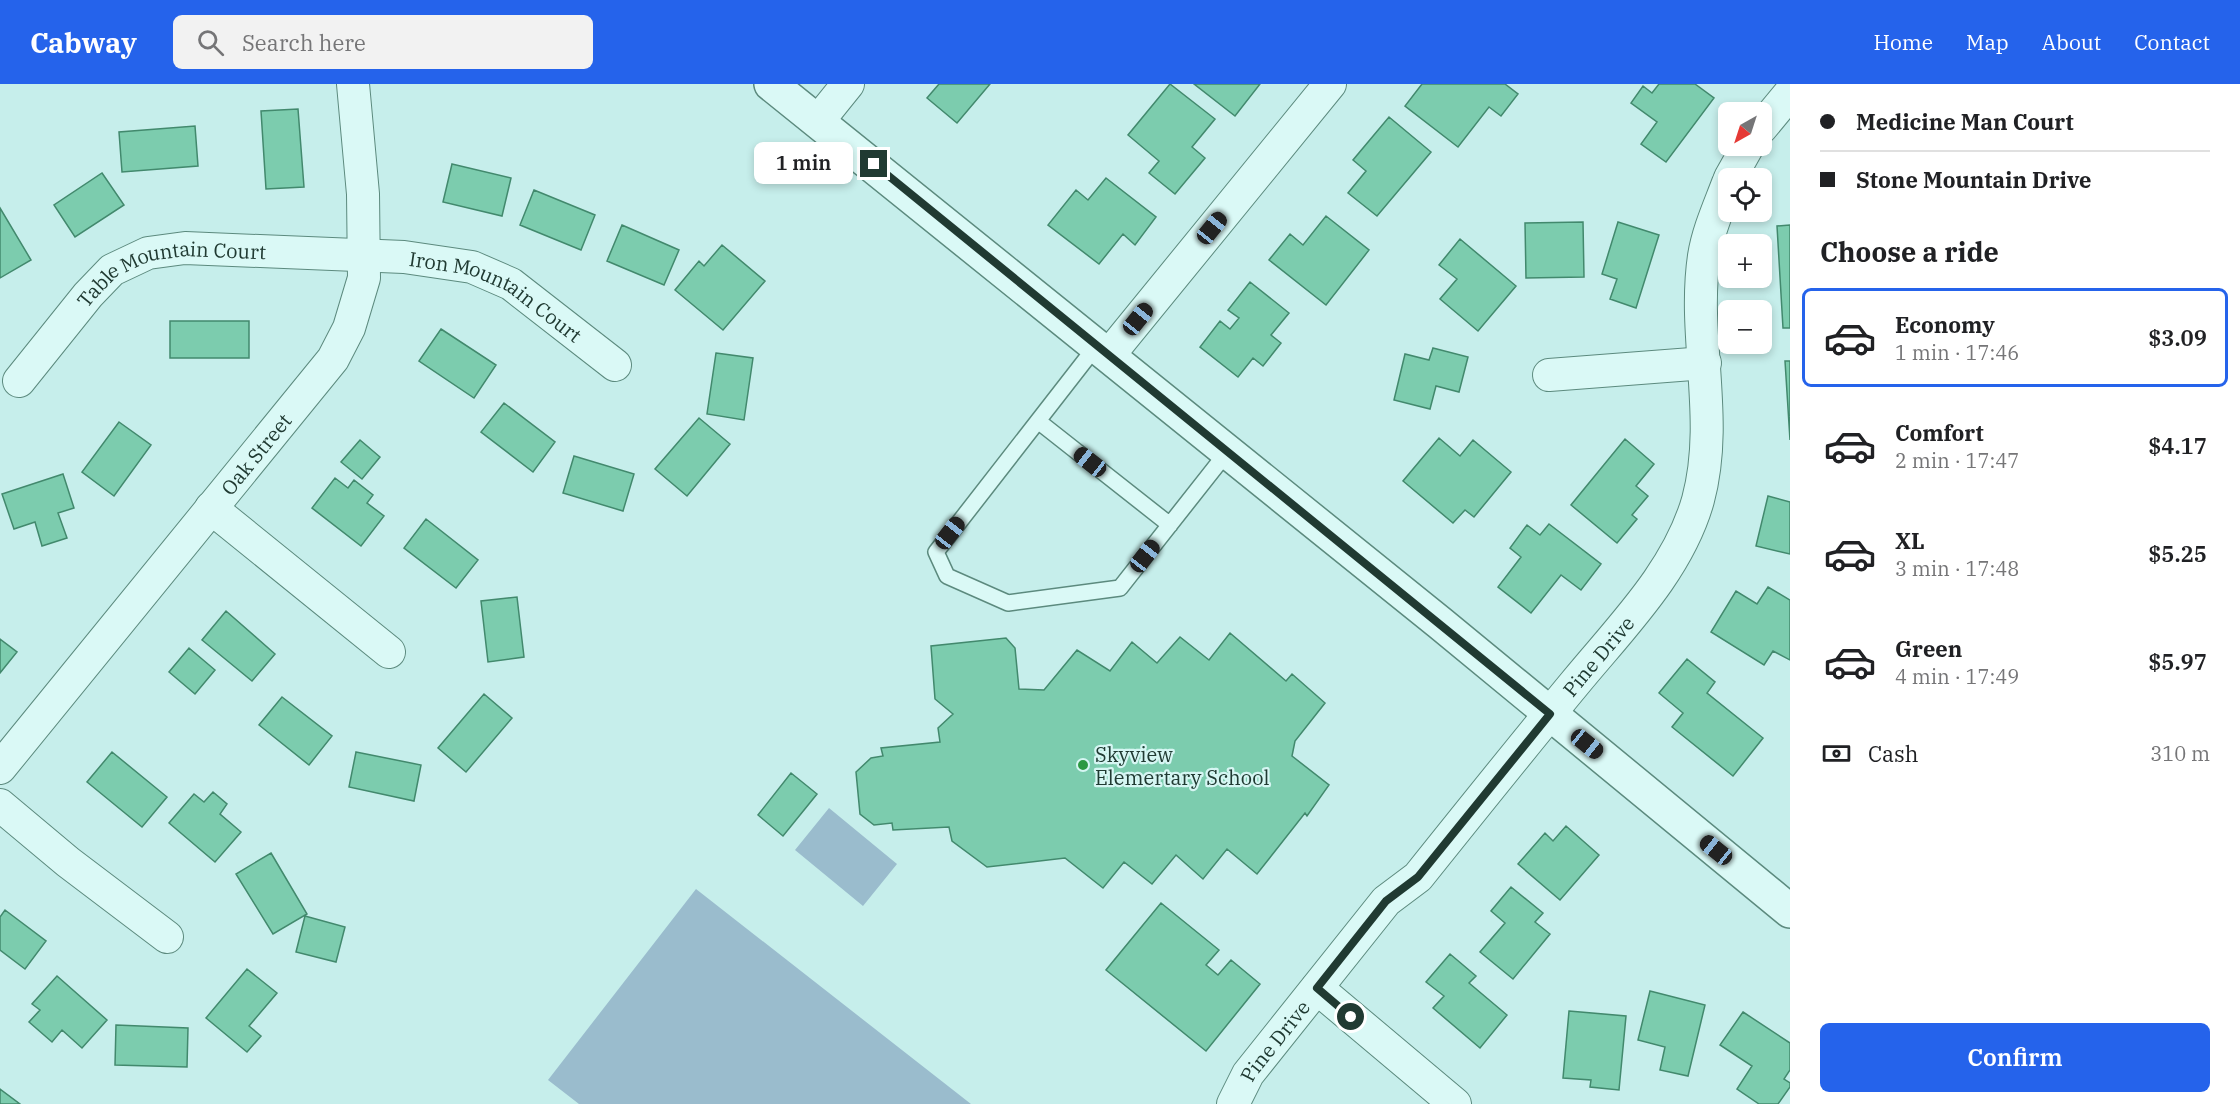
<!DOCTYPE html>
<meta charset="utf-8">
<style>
body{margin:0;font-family:"IBM Plex Serif",serif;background:#f2f2f2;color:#202124;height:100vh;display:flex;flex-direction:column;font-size:22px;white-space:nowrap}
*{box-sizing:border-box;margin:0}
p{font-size:20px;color:#757577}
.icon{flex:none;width:33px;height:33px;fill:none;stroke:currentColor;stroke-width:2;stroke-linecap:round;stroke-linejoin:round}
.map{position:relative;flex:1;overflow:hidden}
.sheet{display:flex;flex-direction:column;background:#fff;width:450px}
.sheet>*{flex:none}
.guide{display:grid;align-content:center;height:132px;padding:0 30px;background:#fff}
.needle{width:39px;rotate:219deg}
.fabs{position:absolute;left:1718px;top:18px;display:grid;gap:12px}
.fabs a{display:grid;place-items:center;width:54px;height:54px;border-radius:9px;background:#fff;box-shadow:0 3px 9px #0003;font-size:30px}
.end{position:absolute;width:27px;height:27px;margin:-14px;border:8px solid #203a32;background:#fff;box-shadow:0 0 0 3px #fff}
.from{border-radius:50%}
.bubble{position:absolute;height:42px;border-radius:9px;background:#fff;box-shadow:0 3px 9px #0003;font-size:20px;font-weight:600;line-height:42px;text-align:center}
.car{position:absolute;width:18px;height:36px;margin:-18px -9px;border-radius:8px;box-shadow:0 0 4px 2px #0007;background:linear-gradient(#222 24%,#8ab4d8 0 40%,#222 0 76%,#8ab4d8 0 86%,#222 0)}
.guide b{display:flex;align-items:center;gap:21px;height:57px;font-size:22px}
.guide b+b{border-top:2px solid #e0e0e0}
.guide i{width:15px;height:15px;background:#202124}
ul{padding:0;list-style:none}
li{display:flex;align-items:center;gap:18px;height:99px;margin:0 12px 9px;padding:0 18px;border:3px solid transparent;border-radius:9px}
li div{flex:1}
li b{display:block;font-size:22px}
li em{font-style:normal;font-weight:600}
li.on{border-color:#2563eb}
li>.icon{width:54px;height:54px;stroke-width:1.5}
h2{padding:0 30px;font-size:27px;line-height:72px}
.pay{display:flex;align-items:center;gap:15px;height:66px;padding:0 30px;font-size:22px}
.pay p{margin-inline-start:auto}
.button{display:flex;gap:12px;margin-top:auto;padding:12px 30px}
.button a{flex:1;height:69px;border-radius:9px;background:#2563eb;color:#fff;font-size:24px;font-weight:600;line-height:69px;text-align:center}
header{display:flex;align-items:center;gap:36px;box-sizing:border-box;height:84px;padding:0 30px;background:#2563eb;color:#fff}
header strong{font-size:28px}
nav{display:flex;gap:33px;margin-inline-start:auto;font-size:21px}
.search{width:420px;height:54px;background:#f2f2f2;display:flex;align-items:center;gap:15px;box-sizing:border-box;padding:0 21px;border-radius:9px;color:#757577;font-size:22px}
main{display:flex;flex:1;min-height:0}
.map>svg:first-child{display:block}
</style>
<header>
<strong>Cabway</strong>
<div class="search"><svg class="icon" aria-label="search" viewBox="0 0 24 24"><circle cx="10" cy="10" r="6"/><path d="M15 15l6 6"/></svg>Search here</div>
<nav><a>Home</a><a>Map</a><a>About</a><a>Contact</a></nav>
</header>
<main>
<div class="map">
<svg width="1790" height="1020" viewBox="0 0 1790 1020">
<rect width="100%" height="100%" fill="#c6eeeb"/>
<path fill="#9abccd" d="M829,724L897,780L863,822L795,766Z
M696,805L971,1020H579L548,996Z"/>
<path fill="#7cccae" stroke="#42896d" stroke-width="1.5" d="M939,0H990L957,39L927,14Z
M1170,0L1215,35L1192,63L1205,74L1175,110L1149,89L1159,77L1128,51Z
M1194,0H1260L1235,32Z
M1422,0H1505L1518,10L1501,32L1489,23L1458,63L1405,22Z
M1659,0H1695L1714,14L1666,78L1641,60L1657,38L1631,19L1643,2L1652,9Z
M298,25L304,103L266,105L261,27Z
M1389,33L1431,68L1377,132L1348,109L1366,87L1353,76Z
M195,42L198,82L122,88L119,48Z
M452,80L511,94L502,132L443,118Z
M102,89L124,121L75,153L54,121Z
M1106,94L1156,133L1135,161L1123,150L1099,180L1048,141L1076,106L1088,116Z
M534,106L595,131L581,166L520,141Z
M0,124L31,176L0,194Z
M1326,132L1369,166L1326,221L1269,176L1290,150L1303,161Z
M1583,138L1584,193L1526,194L1525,139Z
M1618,138L1659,151L1636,224L1610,215L1617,195L1602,190Z
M622,141L679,166L664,201L607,177Z
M1790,141V244H1783L1777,142Z
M1460,155L1516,202L1478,247L1440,215L1457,195L1439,181Z
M722,161L765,197L723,246L675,206L699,177L704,182Z
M1250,198L1289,229L1271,251L1281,259L1263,282L1253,274L1238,293L1200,263L1220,237L1230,245L1239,234L1228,226Z
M170,237H249V274H170Z
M441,245L496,281L474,314L419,277Z
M1433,264L1468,273L1459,308L1436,302L1430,325L1394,316L1405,270L1429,276Z
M716,269L753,274L744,336L707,330Z
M1785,277H1790V356Z
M504,319L555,358L533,388L481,348Z
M699,334L730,360L687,412L655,385Z
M119,338L151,361L114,412L82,388Z
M1439,354L1460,372L1473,356L1511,388L1474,433L1465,426L1453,439L1403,397Z
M1625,355L1654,380L1636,402L1648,412L1632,431L1637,435L1617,459L1571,421Z
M360,356L380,373L362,395L341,378Z
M574,372L634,390L623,427L563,409Z
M63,390L74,424L58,429L67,454L42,462L35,438L14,445L2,410Z
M335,394L348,404L354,396L373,411L367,419L384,432L361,462L312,424Z
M1768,412L1790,418V470L1756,462Z
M426,435L478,476L456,504L404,464Z
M1549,440L1601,480L1581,506L1561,491L1531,529L1498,503L1521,473L1510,464L1527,441L1540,451Z
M1768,503L1790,516V576L1773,567L1764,581L1711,548L1736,507L1757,520Z
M517,513L524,573L488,578L481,517Z
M226,527L275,570L252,597L202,556Z
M1230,549L1286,597L1292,590L1325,619L1295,657L1292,672L1329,701L1307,732L1305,729L1257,790L1227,765L1203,795L1176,771L1152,800L1124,778L1103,804L1065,774L987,783L952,757L949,743L893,746L892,739L874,741L860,730L856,688L871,674L883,672L881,664L940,658L938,644L953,630L935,615L931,562L1006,554L1015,564L1019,605L1044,606L1077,566L1110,587L1132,558L1157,579L1180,553L1209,576Z
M0,555L17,568L0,589Z
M189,564L215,586L195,610L169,588Z
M1687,575L1715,598L1707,609L1763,654L1733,692L1672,643L1683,629L1659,609Z
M484,610L512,634L466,688L438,664Z
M282,613L332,652L309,681L259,641Z
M112,668L167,713L142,743L87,698Z
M356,668L421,681L414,717L349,703Z
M791,689L817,710L783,752L758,731Z
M213,708L227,720L220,730L241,748L215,778L169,739L194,710L204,718Z
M1566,742L1599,771L1560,816L1518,780L1545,749L1553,757Z
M271,769L307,830L273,850L236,790Z
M1511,803L1543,829L1535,838L1550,850L1513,895L1480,868L1505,839L1491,827Z
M1161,819L1219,866L1206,881L1218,891L1231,876L1260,900L1206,967L1106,886Z
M5,826L46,857L25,885L0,866V833Z
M305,832L345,843L336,878L296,868Z
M1450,870L1476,892L1469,899L1507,931L1480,964L1433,924L1444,912L1426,898Z
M247,885L277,909L249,942L261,952L247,968L206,934Z
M57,892L107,936L82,964L62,946L52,958L29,938L40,926L32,920Z
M1650,907L1705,921L1688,992L1660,986L1665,963L1638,956Z
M1569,927L1626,932L1619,1006L1590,1003L1591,996L1563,994Z
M1743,928L1790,959V986L1784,995L1790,999V1003L1778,1020H1759L1737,1005L1752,982L1720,961Z
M116,941L188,944L187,983L115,981Z
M0,1005L20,1020H0Z"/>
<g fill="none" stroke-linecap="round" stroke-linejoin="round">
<g stroke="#5c8a7e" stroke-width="18">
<path id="service" d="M1097,261L936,468L947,492L1008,519L1120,504L1228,367
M1038,337L1170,441"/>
</g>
<g stroke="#5c8a7e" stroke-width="34">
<g id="minor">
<path d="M819,36L848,0"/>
<path d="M1761,44L1790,9"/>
<path d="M1730,94L1748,62"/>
<path d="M1109,271L1330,0"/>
<path d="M1549,291L1705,279"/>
<path id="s1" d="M19,297L88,211L112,186L148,169L185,164L404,173L472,183L511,200L615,281"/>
<path d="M211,424L389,568"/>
<path id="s2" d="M0,684L333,275L349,244L364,194L363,110L353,0"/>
<path d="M0,721L68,778L167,853"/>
<path d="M1317,904L1455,1020"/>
<path id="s3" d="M1233,1020L1248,990L1386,817L1418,793C1470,728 1522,663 1575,599C1621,543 1678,487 1698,416C1720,335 1692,253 1704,172C1708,147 1719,123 1728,99"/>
</g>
</g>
<g stroke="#5c8a7e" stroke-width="36">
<path id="tertiary" d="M771,0L1440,539L1790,827"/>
</g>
<use href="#service" stroke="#daf9f6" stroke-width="15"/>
<use href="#minor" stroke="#daf9f6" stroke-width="32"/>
<use href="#tertiary" stroke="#daf9f6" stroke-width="33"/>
</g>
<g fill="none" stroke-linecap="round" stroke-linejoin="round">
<path stroke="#203a32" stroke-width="8" d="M874,80L1550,630L1418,793L1386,817L1317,904L1351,933"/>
</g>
<circle fill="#2c9942" stroke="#d6f6f3" stroke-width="2" cx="1083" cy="681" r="6"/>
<g text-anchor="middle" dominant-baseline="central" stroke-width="4.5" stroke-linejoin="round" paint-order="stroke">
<g font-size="20" fill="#203a32" stroke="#d6f6f3">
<text stroke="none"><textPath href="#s1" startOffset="201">Table Mountain Court</textPath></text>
<text stroke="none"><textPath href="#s1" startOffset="543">Iron Mountain Court</textPath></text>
<text stroke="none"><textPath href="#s2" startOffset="405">Oak Street</textPath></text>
<text stroke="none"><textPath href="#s3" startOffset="580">Pine Drive</textPath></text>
<text stroke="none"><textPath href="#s3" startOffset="76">Pine Drive</textPath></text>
</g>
<g font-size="20" fill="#203a32" stroke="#d6f6f3" text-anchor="start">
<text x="1095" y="670">Skyview<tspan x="1095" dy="23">Elemertary School</tspan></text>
</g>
</g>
</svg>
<div class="fabs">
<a><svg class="needle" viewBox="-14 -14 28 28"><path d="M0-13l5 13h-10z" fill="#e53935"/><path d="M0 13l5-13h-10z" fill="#757577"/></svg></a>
<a><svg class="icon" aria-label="locate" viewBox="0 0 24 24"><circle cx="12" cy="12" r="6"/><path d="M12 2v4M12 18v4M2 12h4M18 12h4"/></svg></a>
<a>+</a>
<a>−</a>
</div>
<i class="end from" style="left:1351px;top:933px"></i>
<i class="end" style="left:874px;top:80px"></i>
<div class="bubble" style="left:754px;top:58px;width:99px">1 min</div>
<i class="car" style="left:1212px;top:144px;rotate:39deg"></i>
<i class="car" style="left:1138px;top:235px;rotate:39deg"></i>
<i class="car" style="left:1090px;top:378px;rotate:308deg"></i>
<i class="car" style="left:950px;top:449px;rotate:38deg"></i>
<i class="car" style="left:1145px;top:472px;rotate:38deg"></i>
<i class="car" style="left:1587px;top:660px;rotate:129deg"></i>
<i class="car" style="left:1716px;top:766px;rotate:309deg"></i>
</div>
<section class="sheet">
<div class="guide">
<b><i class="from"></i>Medicine Man Court</b>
<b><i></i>Stone Mountain Drive</b>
</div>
<h2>Choose a ride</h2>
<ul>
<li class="on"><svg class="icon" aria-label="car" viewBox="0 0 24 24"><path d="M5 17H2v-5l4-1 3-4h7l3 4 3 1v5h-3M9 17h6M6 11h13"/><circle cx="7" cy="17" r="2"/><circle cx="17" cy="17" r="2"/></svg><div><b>Economy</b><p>1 min · 17:46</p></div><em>$3.09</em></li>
<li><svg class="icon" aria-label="car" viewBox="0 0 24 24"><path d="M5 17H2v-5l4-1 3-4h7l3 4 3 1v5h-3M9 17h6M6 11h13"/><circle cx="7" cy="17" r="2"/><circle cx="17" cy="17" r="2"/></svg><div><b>Comfort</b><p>2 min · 17:47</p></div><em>$4.17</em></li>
<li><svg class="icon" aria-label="car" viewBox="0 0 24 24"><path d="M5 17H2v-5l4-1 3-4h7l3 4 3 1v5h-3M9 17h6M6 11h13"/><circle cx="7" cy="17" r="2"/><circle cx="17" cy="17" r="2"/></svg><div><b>XL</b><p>3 min · 17:48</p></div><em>$5.25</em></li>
<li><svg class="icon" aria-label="car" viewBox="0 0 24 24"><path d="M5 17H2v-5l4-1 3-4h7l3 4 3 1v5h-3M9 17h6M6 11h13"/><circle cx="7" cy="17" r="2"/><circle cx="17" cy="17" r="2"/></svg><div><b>Green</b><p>4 min · 17:49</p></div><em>$5.97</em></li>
</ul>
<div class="pay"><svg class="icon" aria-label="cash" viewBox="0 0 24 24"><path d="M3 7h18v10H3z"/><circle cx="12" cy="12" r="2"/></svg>Cash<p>310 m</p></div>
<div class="button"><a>Confirm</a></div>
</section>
</main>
